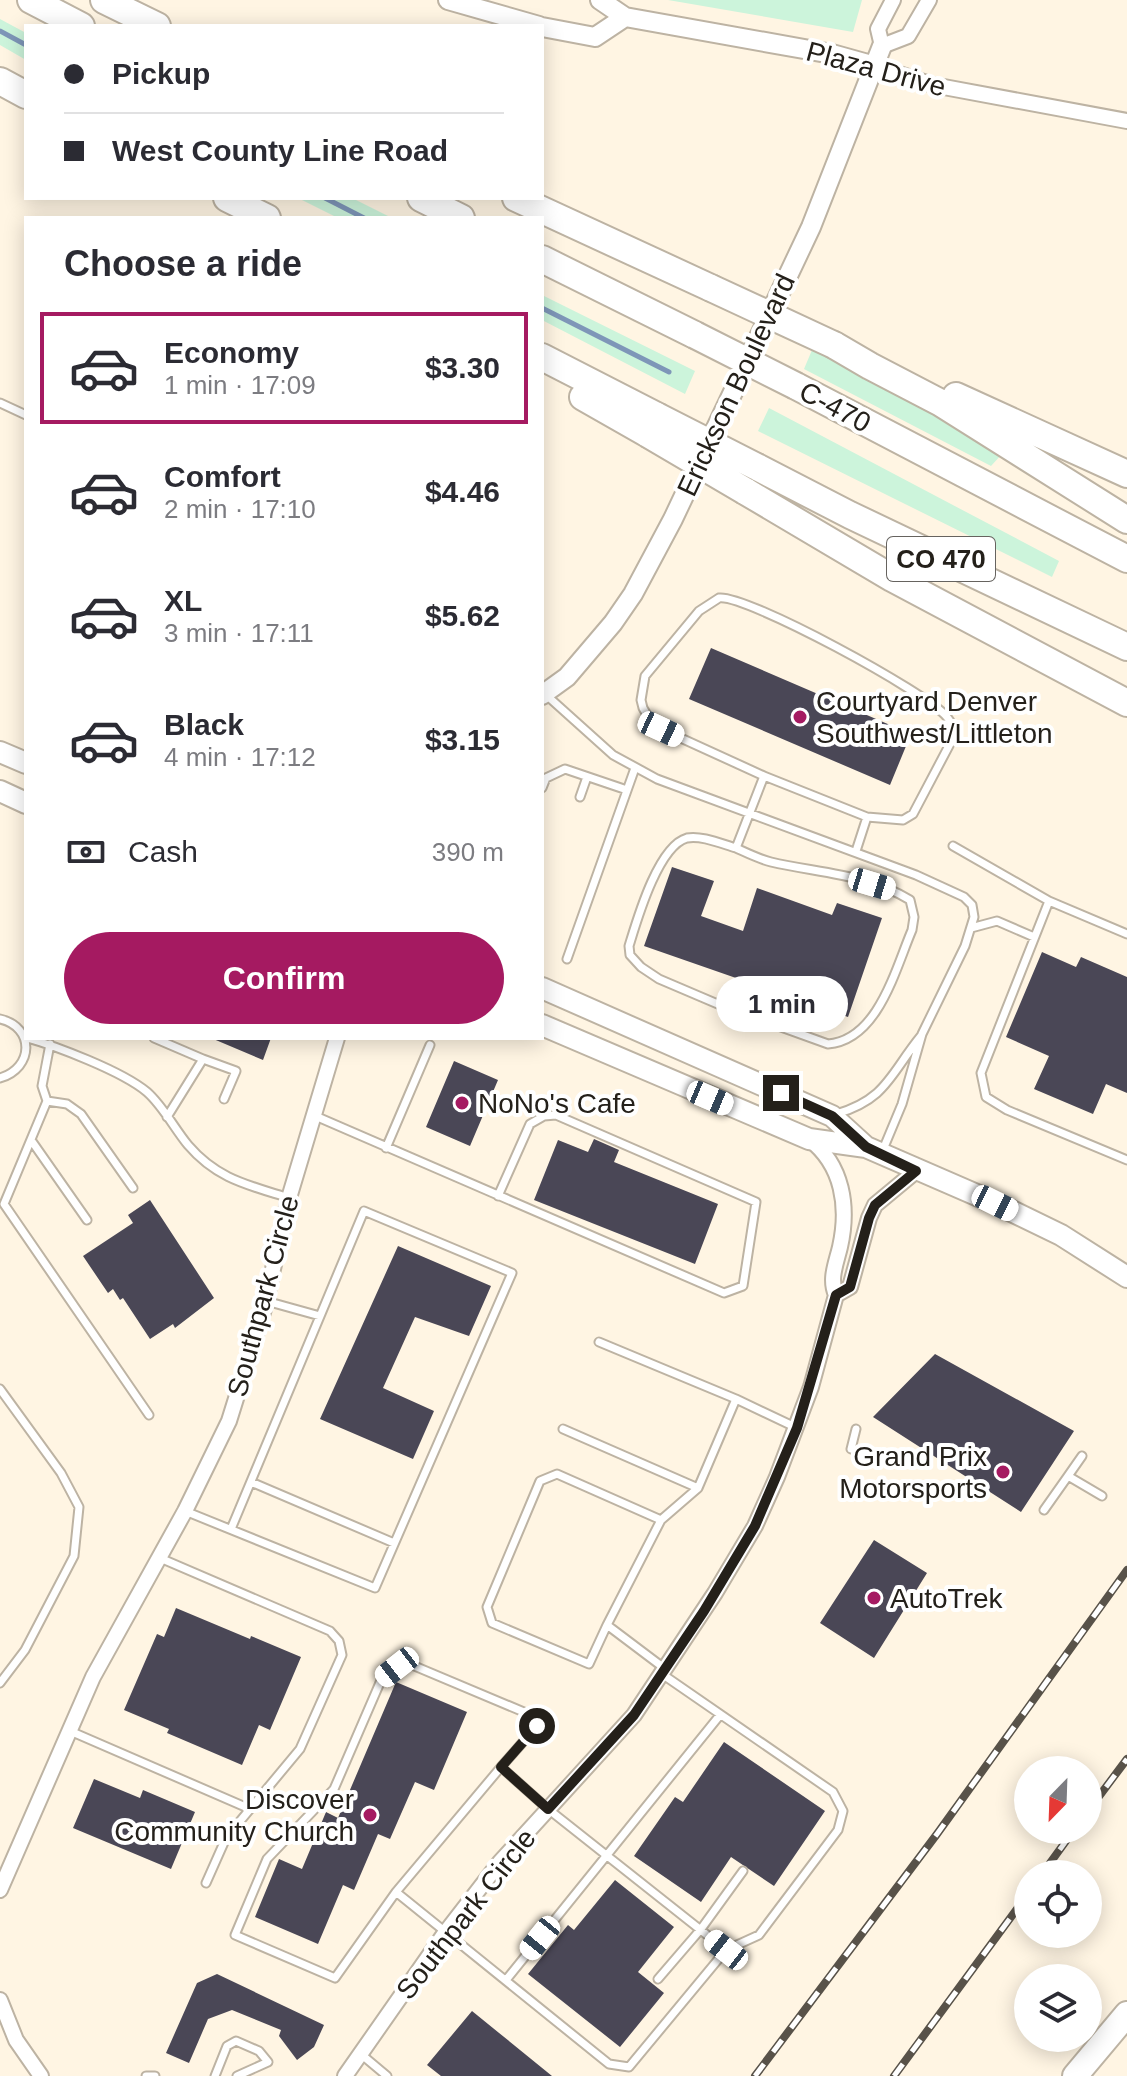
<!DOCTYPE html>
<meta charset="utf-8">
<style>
body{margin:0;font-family:Arial,sans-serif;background:#f2f2f3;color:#2b2b33;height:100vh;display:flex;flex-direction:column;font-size:30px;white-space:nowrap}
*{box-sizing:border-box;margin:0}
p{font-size:26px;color:#7c7c81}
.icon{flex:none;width:44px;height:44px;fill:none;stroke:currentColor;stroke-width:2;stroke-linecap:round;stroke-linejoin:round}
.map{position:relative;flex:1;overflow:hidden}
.drawer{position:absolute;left:24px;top:216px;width:520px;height:824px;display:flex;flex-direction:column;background:#fff;border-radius:0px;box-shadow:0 4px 20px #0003}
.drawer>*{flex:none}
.top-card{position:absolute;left:24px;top:24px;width:520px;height:176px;border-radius:0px;box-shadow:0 4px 20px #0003;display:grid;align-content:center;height:176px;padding:0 40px;background:#fff}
.needle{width:52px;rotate:203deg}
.buttons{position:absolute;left:1014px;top:1756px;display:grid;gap:16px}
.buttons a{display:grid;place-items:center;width:88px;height:88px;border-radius:50%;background:#fff;box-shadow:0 4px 20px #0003;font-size:40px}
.end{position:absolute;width:36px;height:36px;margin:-18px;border:10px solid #24201a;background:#fff;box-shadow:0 0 0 4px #fff}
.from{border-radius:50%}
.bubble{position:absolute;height:56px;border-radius:28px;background:#fff;box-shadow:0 4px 20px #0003;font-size:26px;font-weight:800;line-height:56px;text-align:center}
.car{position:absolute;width:24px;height:48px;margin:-24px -12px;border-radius:10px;box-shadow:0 0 6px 2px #0007;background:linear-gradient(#fff 24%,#345 0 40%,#fff 0 76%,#345 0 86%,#fff 0)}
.top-card b{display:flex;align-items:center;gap:28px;height:76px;font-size:30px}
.top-card b+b{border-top:2px solid #e1e1e2}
.top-card i{width:20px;height:20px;background:#2b2b33}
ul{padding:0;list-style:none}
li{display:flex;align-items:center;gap:24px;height:112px;margin:0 16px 12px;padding:0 24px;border:4px solid transparent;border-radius:0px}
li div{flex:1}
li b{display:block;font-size:30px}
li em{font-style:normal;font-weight:800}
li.on{border-color:#a51a61}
li>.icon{width:72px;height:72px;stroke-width:1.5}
h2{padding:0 40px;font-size:36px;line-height:96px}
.pay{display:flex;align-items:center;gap:20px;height:88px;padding:0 40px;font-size:30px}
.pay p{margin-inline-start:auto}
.primary-button{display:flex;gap:16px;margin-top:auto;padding:16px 40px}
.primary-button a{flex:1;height:92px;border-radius:48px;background:#a51a61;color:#fff;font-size:32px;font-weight:800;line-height:92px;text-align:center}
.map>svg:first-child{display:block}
</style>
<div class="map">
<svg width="1127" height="2076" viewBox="0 0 1127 2076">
<rect width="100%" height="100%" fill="#fff5e3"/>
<path fill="#ccf4db" d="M668,0H862L853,32Z
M0,19L26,33V60L0,45Z
M298,198H352L392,218H338Z
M542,295L695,371L685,394L542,320Z
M812,350L880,381L1002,454L991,466L804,369Z
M769,408L1059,561L1052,577L758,431Z"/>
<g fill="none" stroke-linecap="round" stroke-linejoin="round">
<path stroke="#7e96b8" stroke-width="5" d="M0,31L26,45
M325,198L364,218
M542,308L669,372"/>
</g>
<path fill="#4a4756" d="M711,648L911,734L890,785L689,699Z
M672,867L714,881L701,916L743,931L757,888L832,915L837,903L882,918L848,1017L644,946Z
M1042,952L1076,967L1081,957L1127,977V1093L1106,1084L1093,1114L1034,1089L1049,1056L1006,1037Z
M211,1038H271L263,1060Z
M454,1061L498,1080L470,1146L426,1127Z
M594,1139L619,1150L614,1162L718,1204L695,1264L534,1200L558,1140L588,1152Z
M150,1200L214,1298L175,1328L173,1324L150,1339L123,1298L120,1300L113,1289L108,1293L83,1256L133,1223L128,1215Z
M398,1246L491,1286L469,1336L415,1317L383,1388L434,1411L413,1459L320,1419Z
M935,1354L1074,1431L1021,1512L873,1417Z
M874,1540L927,1573L874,1658L820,1623Z
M176,1608L250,1639L251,1636L301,1657L270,1730L259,1725L242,1765L167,1733L169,1729L124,1710L157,1634L164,1637Z
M396,1682L467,1712L434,1790L415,1782L390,1839L378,1834L354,1890L343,1885L318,1944L255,1917L279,1859L302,1869L326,1812L338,1818Z
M724,1742L825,1811L774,1886L731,1857L701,1902L634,1856L675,1797L683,1802Z
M94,1779L140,1798L143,1790L195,1812L171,1869L73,1828Z
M615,1880L674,1927L638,1972L664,1993L620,2047L528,1974L568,1925L574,1930Z
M217,1974L324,2025L314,2047L297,2060L279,2036L281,2030L232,2010L208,2019L189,2063L166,2053L197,1983Z
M472,2011L552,2076H441L427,2065Z"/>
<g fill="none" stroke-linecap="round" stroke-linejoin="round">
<g stroke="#bdb3a3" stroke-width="11">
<path id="service" d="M0,403L26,415
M544,693L613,755L657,779L916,875L964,897L972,905L974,917L965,946L922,1034L902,1104L882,1152
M764,776L661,729L650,720L643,708L641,700L645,676L699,611L719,598C746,594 928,693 947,717C953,724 954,731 952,740L913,814L903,820L867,817
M542,788L546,778L565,769L627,790
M580,797L587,777
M953,846L1049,901
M736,848C747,853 759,859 771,862C818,873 868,874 910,900L914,917L912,930C895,970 878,1040 828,1044L720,1005L659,979L641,967L630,955L629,946C637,920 658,846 687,838C701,835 722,844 736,848L764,776L867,817L856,851
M971,928L997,921L1034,937
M1127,934L1049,901L981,1073L986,1097L1007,1110L1127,1160
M567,959L635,768
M0,1019C35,1027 34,1068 0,1078
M24,1037C56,1046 122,1071 147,1092C163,1106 174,1128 188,1145C217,1179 248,1185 289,1198
M154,1038L203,1059L167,1117
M50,1044L42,1086L47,1101L4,1204L149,1415
M203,1059L236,1071L224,1099
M47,1101L67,1104L81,1114L133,1188
M836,1114C887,1099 890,1074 921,1036
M313,1115L724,1293L743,1286L756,1202L556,1115L544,1116L530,1124L498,1196
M31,1140L87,1220
M386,1148L430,1045
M266,1301L320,1316
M599,1342L736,1399
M0,1389L61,1473L79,1507L74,1556L25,1650L0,1683
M563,1429L698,1488
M851,1449L856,1429
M1068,1476L1082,1456
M251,1482L394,1543
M1044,1510L1068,1476L1102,1496
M185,1511L375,1588L512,1273L364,1211L231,1529
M661,1520L698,1488L736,1399L795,1427
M160,1558L330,1631L339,1641L342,1655L300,1749L226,1838L206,1883
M607,1625L661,1520L557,1474L540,1481L487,1607L492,1623L589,1664L607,1625L664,1668
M662,1674L833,1792L843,1811L838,1830L759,1935L726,1950
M70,1731L250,1809
M501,1767L548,1809L726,1950L629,2067L609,2064L396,1892Z
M396,1892L335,1978L235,1935L267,1859L334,1789L382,1678L397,1667L412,1665L531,1715L537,1726L501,1767
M658,1979L701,1929L743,1871
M506,1980L720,1715
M362,2055L387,2076
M146,2076H155
M215,2076L227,2046L236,2041L259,2051L268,2062L237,2076"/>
</g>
<g stroke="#bdb3a3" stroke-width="18">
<path id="minor" d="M893,0L878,29L882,46L908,36L929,0
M875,66L933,85L1127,121
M836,1295L850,1287L869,1218L875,1205L916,1171
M0,1890L93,1677L185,1511L229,1421L264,1309L289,1198L337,1038
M0,2000L16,2040L41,2076
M345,2076L445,1933L500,1862L634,1715L715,1593L755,1526L777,1477L811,1387L836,1295C829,1279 836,1264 840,1247C849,1207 843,1165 809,1139"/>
</g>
<g stroke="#bdb3a3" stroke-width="22">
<path id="tertiary" d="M448,0L539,26
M600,0L625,17L832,54L875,66
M542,27L595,37L625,17
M542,695L567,677L613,623L633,594L673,519L811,227L882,46"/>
</g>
<g stroke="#bdb3a3" stroke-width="24">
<path id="secondary" d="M0,752L26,763
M0,791L26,803
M542,988L832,1116L866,1147
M542,1025L809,1139L866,1147L995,1203L1061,1235L1127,1277"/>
</g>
<g stroke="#bdb3a3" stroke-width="28">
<path id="trunk" d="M1075,2076L1127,2014"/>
</g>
<g stroke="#bdb3a3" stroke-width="30">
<path id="motorway" d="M31,0L81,26
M104,0L157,26
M0,81L26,95
M227,198L267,218
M421,198L461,218
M516,198L711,288
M542,259L695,335
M834,345L870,366L941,403L1127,520
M542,357L657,416
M796,386L1127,559
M956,396L1127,474
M583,397L648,434
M757,467L850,515L1127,647
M745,491L892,578L1127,703"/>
</g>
<use href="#service" stroke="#fff" stroke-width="7"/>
<use href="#minor" stroke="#fff" stroke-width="14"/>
<use href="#tertiary" stroke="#fff" stroke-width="18"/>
<use href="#secondary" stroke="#fff" stroke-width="20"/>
<use href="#trunk" stroke="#fff" stroke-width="24"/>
<use href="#motorway" stroke="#fff" stroke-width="26"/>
<g stroke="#585249" stroke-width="8">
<path id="rail" d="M1088,1811L1127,1759
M1042,1874L1074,1830
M755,2076L937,1834L1127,1570
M894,2076L1028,1894"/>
</g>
<use href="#rail" stroke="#fff" stroke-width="5" stroke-dasharray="15" stroke-linecap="butt"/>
<g stroke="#bdb3a3" stroke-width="30" stroke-linecap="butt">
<path id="motorway-bridge" d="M711,288L834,345
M695,335L796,386
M657,416L757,467
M648,434L745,491"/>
</g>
<use href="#motorway-bridge" stroke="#fff" stroke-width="26"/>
</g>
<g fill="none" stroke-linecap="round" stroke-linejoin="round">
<path stroke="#24201a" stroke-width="10" d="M537,1726L501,1767L548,1809L634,1715L704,1611L755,1526L797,1428L836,1295L850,1287L869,1218L875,1205L916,1171L866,1147L832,1116L781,1093"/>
</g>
<g fill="#a51a61" stroke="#fff" stroke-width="3">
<circle cx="800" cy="717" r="8"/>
<circle cx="462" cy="1103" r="8"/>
<circle cx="1003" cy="1472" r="8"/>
<circle cx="874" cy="1598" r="8"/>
<circle cx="370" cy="1815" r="8"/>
</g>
<g text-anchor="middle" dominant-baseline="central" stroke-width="8" stroke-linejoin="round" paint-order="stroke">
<rect fill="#fff" stroke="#66635f" stroke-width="2" x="887" y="537" width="108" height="44" rx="6"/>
<g font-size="26" font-weight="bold" fill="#24201a">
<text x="941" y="559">CO 470</text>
</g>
<g font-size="28" fill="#24201a" stroke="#fff">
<text transform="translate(876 69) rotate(15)">Plaza Drive</text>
<text transform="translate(736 385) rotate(-65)">Erickson Boulevard</text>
<text transform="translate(835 407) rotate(28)">C-470</text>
<text transform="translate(263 1296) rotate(-75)">Southpark Circle</text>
<text transform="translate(466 1914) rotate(-52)">Southpark Circle</text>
</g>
<g font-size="28" fill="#24201a" stroke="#fff" text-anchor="start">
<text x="816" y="701">Courtyard Denver<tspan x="816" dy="32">Southwest/Littleton</tspan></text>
<text x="478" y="1103">NoNo's Cafe</text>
<text x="987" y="1456" text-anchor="end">Grand Prix<tspan x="987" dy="32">Motorsports</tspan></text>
<text x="890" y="1598">AutoTrek</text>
<text x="354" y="1799" text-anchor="end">Discover<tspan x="354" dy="32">Community Church</tspan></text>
</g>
</g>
</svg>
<div class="buttons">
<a><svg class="needle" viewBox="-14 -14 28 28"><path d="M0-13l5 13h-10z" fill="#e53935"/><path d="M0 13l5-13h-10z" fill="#7c7c81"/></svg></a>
<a><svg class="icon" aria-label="locate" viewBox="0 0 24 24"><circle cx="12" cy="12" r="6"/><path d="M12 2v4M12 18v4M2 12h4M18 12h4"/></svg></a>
<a><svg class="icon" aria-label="layers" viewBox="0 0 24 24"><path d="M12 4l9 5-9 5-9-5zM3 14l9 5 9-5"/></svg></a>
</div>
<i class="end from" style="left:537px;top:1726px"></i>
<i class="end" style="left:781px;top:1093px"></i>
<div class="bubble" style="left:716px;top:976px;width:132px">1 min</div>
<i class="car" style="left:661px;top:729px;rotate:115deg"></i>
<i class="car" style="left:872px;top:884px;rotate:107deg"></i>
<i class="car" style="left:710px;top:1098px;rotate:113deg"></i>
<i class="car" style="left:995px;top:1203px;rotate:116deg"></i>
<i class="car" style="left:397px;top:1667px;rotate:232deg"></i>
<i class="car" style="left:540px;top:1938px;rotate:219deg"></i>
<i class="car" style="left:726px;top:1950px;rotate:308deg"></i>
<div class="top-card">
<b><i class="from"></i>Pickup</b>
<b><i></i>West County Line Road</b>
</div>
<section class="drawer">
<h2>Choose a ride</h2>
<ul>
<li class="on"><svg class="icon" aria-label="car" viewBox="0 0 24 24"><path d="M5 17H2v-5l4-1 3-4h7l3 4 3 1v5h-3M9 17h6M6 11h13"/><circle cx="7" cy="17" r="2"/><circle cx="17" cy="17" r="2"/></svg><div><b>Economy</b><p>1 min · 17:09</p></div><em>$3.30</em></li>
<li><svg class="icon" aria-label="car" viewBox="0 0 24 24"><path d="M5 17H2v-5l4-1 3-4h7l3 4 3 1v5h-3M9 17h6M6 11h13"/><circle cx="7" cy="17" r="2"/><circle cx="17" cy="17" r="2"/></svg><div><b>Comfort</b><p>2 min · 17:10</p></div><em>$4.46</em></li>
<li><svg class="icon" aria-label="car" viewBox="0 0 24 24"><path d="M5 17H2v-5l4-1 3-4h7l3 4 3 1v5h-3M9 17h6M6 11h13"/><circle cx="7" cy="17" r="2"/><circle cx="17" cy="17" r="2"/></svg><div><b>XL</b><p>3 min · 17:11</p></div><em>$5.62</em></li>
<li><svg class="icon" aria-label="car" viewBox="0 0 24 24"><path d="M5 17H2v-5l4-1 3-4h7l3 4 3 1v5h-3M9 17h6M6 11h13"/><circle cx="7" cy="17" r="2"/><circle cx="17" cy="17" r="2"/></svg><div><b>Black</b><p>4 min · 17:12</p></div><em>$3.15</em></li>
</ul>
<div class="pay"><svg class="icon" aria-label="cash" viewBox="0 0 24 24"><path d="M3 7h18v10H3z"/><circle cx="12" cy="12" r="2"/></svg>Cash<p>390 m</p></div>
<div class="primary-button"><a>Confirm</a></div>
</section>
</div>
